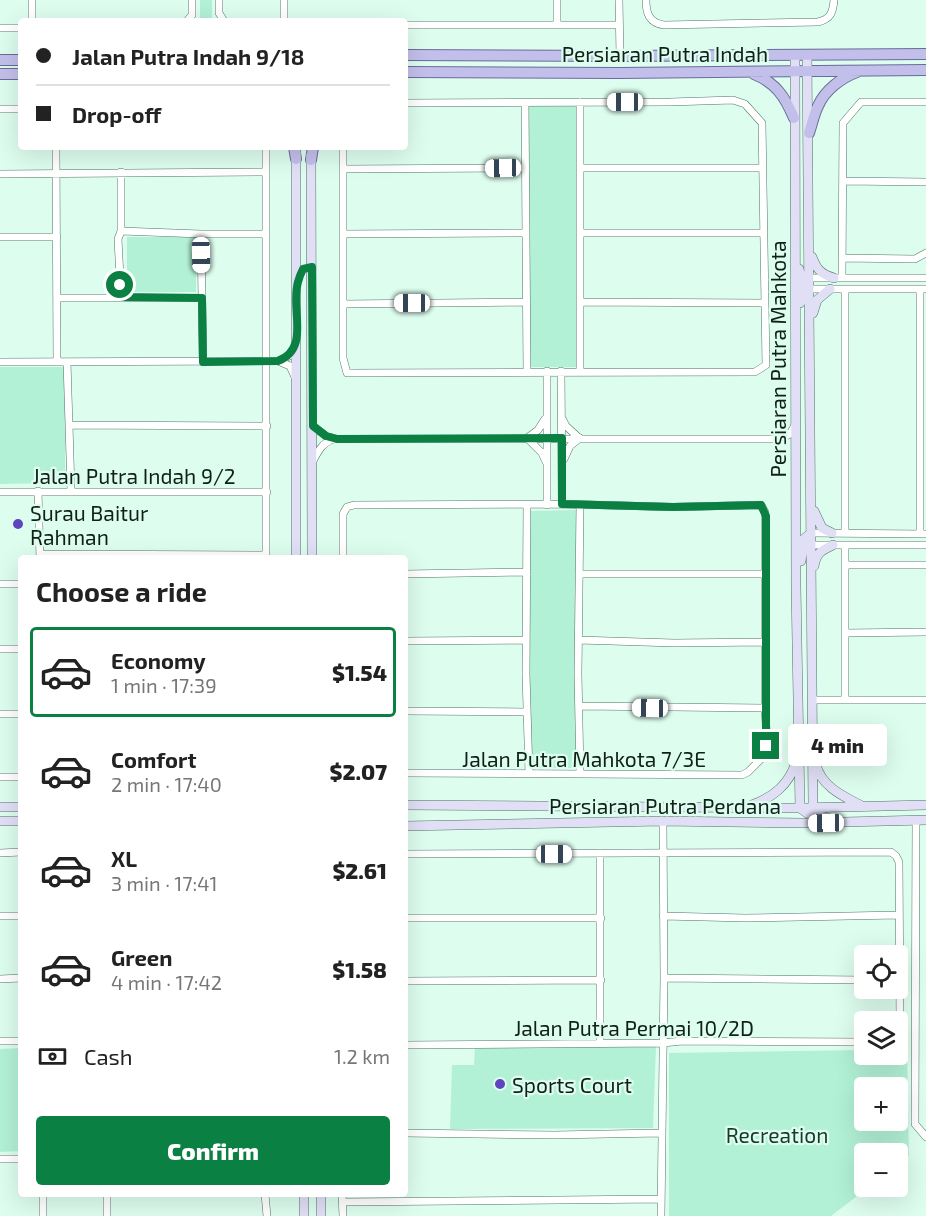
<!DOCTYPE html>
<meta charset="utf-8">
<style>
body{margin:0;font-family:"Exo 2",sans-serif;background:#f2f2f2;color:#222;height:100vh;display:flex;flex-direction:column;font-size:22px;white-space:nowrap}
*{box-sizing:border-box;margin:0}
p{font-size:20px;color:#767676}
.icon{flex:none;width:33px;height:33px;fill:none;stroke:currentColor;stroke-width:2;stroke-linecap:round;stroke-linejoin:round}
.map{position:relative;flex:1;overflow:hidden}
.drawer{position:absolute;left:18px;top:555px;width:390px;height:642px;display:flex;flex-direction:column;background:#fff;border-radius:6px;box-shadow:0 6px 24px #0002}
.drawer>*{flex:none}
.top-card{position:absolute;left:18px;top:18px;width:390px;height:132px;border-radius:6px;box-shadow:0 6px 24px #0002;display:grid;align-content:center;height:132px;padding:0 18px;background:#fff}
.buttons{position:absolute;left:854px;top:945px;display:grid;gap:12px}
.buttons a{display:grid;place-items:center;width:54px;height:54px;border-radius:6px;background:#fff;box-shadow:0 6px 24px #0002;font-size:30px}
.end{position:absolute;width:27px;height:27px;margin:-14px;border:8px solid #0b8043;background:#fff;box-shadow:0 0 0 3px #fff}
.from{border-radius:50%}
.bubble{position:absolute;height:42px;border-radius:6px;background:#fff;box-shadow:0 6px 24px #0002;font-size:20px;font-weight:800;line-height:42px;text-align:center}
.car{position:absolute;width:18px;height:36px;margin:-18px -9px;border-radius:8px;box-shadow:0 0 4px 2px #0007;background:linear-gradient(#fff 24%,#345 0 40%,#fff 0 76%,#345 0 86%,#fff 0)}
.top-card b{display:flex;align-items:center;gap:21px;height:57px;font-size:22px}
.top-card b+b{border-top:2px solid #e0e0e0}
.top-card i{width:15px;height:15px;background:#222}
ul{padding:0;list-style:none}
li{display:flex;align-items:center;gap:18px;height:90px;margin:0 12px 9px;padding:0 6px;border:3px solid transparent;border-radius:6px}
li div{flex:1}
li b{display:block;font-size:22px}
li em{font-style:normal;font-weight:800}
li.active{border-color:#0b8043}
li>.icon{width:54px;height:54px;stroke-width:1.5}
h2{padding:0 18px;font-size:27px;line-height:72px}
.pay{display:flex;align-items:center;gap:15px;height:66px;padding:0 18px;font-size:22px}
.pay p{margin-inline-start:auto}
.button{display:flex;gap:12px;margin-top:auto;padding:12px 18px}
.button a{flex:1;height:69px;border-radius:6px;background:#0b8043;color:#fff;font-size:24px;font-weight:800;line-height:69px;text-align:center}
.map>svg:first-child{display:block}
</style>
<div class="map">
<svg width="926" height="1216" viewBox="0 0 926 1216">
<rect width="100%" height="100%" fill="#ddfdef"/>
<path fill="#b2f1d6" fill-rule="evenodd" d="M200,0H212V21H200Z
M527,104L577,105L578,367H530Z
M127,237H196V292H127Z
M0,367H66L65,478L60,483L0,484Z
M578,510L575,640L578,768H530L527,641L530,511Z
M475,1047H656L653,1128L450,1129L452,1065H474Z
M21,1048V1151L0,1152V1049Z
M864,1050V1054H897V1050H907L909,1156L897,1165V1154H864V1186L869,1187L831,1216H669V1053ZM864,1088H897V1120H864Z"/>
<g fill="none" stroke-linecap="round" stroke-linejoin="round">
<g stroke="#507565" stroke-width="8">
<path id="street" d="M32,0V21
M219,0V13L224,21
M284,0V21
M557,0V25
M619,0L620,56
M646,0C646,13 649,23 664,25L818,22C831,19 833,12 834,0
M187,21L192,15V0
M405,25H619
M0,28H21
M525,102L527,371
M580,102V371
M0,109H21
M56,147L57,362
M266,147V558
M343,147V358L347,373L755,372L766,365L762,123L745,104L733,100L670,102L405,103
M580,168H763
M343,169L526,168
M121,172V231L118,239L121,297
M0,174L265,172
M844,181L926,182
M121,231L201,234H266
M580,233H764
M201,234L203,362
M343,234L526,233
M0,237H57
M843,258L915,259L926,253
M809,278H926
M842,278L843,123L861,102H926
M809,289H926
M845,289V533
M920,289V533
M57,298H202
M580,302L765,303
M343,304L526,302
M278,361L290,366L295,377
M0,362L278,361L289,356L296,345
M67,362L69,425
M561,371L562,504
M563,420L566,426L579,438
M313,426L326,436L337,439H781L790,434L795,425
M527,438L542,453L546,462
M527,438L538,430L545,419
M564,459L570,446L580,438
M313,461C318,451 323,442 334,439
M71,490L69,425L267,426
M38,491L40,558
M0,492H267
M527,505L526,674L529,774
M547,505V371
M580,506L578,674L580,773
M811,533L926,534
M811,545H926
M845,545V700
M40,554L266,555
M343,558V514L347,507L354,505L562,504L673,507L761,505L765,512V708L767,742L762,758L748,772L742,775L405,773
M845,565H926
M405,574L527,572
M579,574H765
M0,584H21
M845,633L926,632
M579,640L674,643L765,642
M405,641L526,640
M0,649H21
M813,700H926
M579,706L765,708
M405,711L527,712
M0,714H21
M0,777H21
M916,820L915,1124L926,1137
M0,853L21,852
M600,853V1043
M405,854L891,852L896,856L899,862L900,1021L897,1036
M0,916H21
M663,916L745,918L898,915
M405,918H601
M664,978L864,980
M0,979L21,978
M405,981L601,980
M0,1041H21
M405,1045L663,1043L682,1041L864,1042
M405,1133L554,1135L661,1133
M0,1159H21
M107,1194V1216
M265,1194L267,1216
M342,1194L343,1216
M343,1202L661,1199
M43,1216V1194
M661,1216L664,978L663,821"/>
</g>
<g stroke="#507565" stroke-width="10">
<path id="secondary" d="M795,55L796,587L800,808
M807,55L813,807
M296,152V558
M311,155L312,558
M812,257C817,270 821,274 834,278
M799,269L802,284L800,303
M813,313L817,300L830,289
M814,511L822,528L832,533
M801,561L804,539L811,533
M814,566C816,553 822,550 833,545
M816,765C822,787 843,796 862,806
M405,805L800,808L926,805
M752,805C773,797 789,785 796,762
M0,807H21
M800,808L807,813L828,818
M0,821H21
M405,826L663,821L803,823L926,820
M304,1194V1216
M321,1194V1216"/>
</g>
<g stroke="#6a6c98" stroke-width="12">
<path id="primary" d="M405,55L620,56L926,54
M0,60H21
M405,72L619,73L926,70
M0,74H21
M754,74C776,83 785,97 794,118
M809,133C812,124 814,114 818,106C825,90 841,78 857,72
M294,147L296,159
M311,160L313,147"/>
</g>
<use href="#street" stroke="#fff" stroke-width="7"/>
<use href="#secondary" stroke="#e1dff5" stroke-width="9"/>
<use href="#primary" stroke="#c3bfeb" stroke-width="10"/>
</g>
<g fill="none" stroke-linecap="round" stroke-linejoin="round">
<path stroke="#0b8043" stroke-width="8" d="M120,285L121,297L202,298L203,362L278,361C311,348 290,309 298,282C299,278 301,273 303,269L312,267L313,426L326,436L337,439L562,438V504L673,507L761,505L766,516V746"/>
</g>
<g fill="#5f45bd" stroke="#ddfdef" stroke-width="2">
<circle cx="18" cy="524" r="6"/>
<circle cx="500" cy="1084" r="6"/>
</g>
<g text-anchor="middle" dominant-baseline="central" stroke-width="4.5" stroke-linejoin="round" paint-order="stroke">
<g font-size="21" fill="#101f19" stroke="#ddfdef">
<text x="665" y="53">Persiaran Putra Indah</text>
<text transform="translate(777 359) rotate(-90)">Persiaran Putra Mahkota</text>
<text x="134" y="475">Jalan Putra Indah 9/2</text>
<text x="584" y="758">Jalan Putra Mahkota 7/3E</text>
<text x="665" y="805">Persiaran Putra Perdana</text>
<text x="634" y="1027">Jalan Putra Permai 10/2D</text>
</g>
<g font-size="21" fill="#101f19" stroke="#ddfdef" text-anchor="start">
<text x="30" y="512">Surau Baitur<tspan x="30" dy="24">Rahman</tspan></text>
<text x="512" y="1084">Sports Court</text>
</g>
<g font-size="21" fill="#163a2c" stroke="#ddfdef">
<text x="777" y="1134">Recreation</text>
</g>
</g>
</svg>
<div class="buttons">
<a><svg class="icon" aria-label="locate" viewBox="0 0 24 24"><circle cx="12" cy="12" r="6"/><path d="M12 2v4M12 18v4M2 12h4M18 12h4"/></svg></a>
<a><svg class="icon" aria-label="layers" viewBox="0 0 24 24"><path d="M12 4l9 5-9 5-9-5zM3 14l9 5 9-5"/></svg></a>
<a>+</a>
<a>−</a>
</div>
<i class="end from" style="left:120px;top:285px"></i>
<i class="end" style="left:766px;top:746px"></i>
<div class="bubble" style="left:788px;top:724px;width:99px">4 min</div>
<i class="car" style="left:625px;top:102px;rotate:270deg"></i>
<i class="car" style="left:503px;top:168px;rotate:269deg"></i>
<i class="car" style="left:201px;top:255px;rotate:179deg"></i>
<i class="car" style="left:412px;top:303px;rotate:270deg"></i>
<i class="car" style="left:650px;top:708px;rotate:271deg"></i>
<i class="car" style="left:826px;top:823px;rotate:269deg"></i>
<i class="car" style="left:554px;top:854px;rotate:90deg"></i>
<div class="top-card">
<b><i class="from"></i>Jalan Putra Indah 9/18</b>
<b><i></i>Drop-off</b>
</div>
<section class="drawer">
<h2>Choose a ride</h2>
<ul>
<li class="active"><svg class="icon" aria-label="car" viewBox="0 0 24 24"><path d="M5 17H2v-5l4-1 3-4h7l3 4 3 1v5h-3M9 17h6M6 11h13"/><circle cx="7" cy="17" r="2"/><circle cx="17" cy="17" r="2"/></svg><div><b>Economy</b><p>1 min · 17:39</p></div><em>$1.54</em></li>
<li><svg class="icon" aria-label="car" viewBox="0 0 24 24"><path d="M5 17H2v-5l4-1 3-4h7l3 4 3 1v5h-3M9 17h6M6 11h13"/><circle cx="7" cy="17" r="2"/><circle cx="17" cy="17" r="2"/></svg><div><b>Comfort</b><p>2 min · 17:40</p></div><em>$2.07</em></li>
<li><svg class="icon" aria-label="car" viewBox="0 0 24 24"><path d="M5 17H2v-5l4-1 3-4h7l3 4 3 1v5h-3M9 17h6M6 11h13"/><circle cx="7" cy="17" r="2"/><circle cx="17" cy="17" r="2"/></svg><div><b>XL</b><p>3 min · 17:41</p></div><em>$2.61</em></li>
<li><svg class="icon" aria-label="car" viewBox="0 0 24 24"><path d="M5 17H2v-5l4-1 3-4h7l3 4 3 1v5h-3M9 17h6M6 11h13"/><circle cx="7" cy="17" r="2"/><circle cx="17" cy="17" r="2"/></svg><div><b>Green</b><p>4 min · 17:42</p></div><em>$1.58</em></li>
</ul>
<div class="pay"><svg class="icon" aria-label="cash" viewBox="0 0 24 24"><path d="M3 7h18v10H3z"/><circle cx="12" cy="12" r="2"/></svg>Cash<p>1.2 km</p></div>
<div class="button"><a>Confirm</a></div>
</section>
</div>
